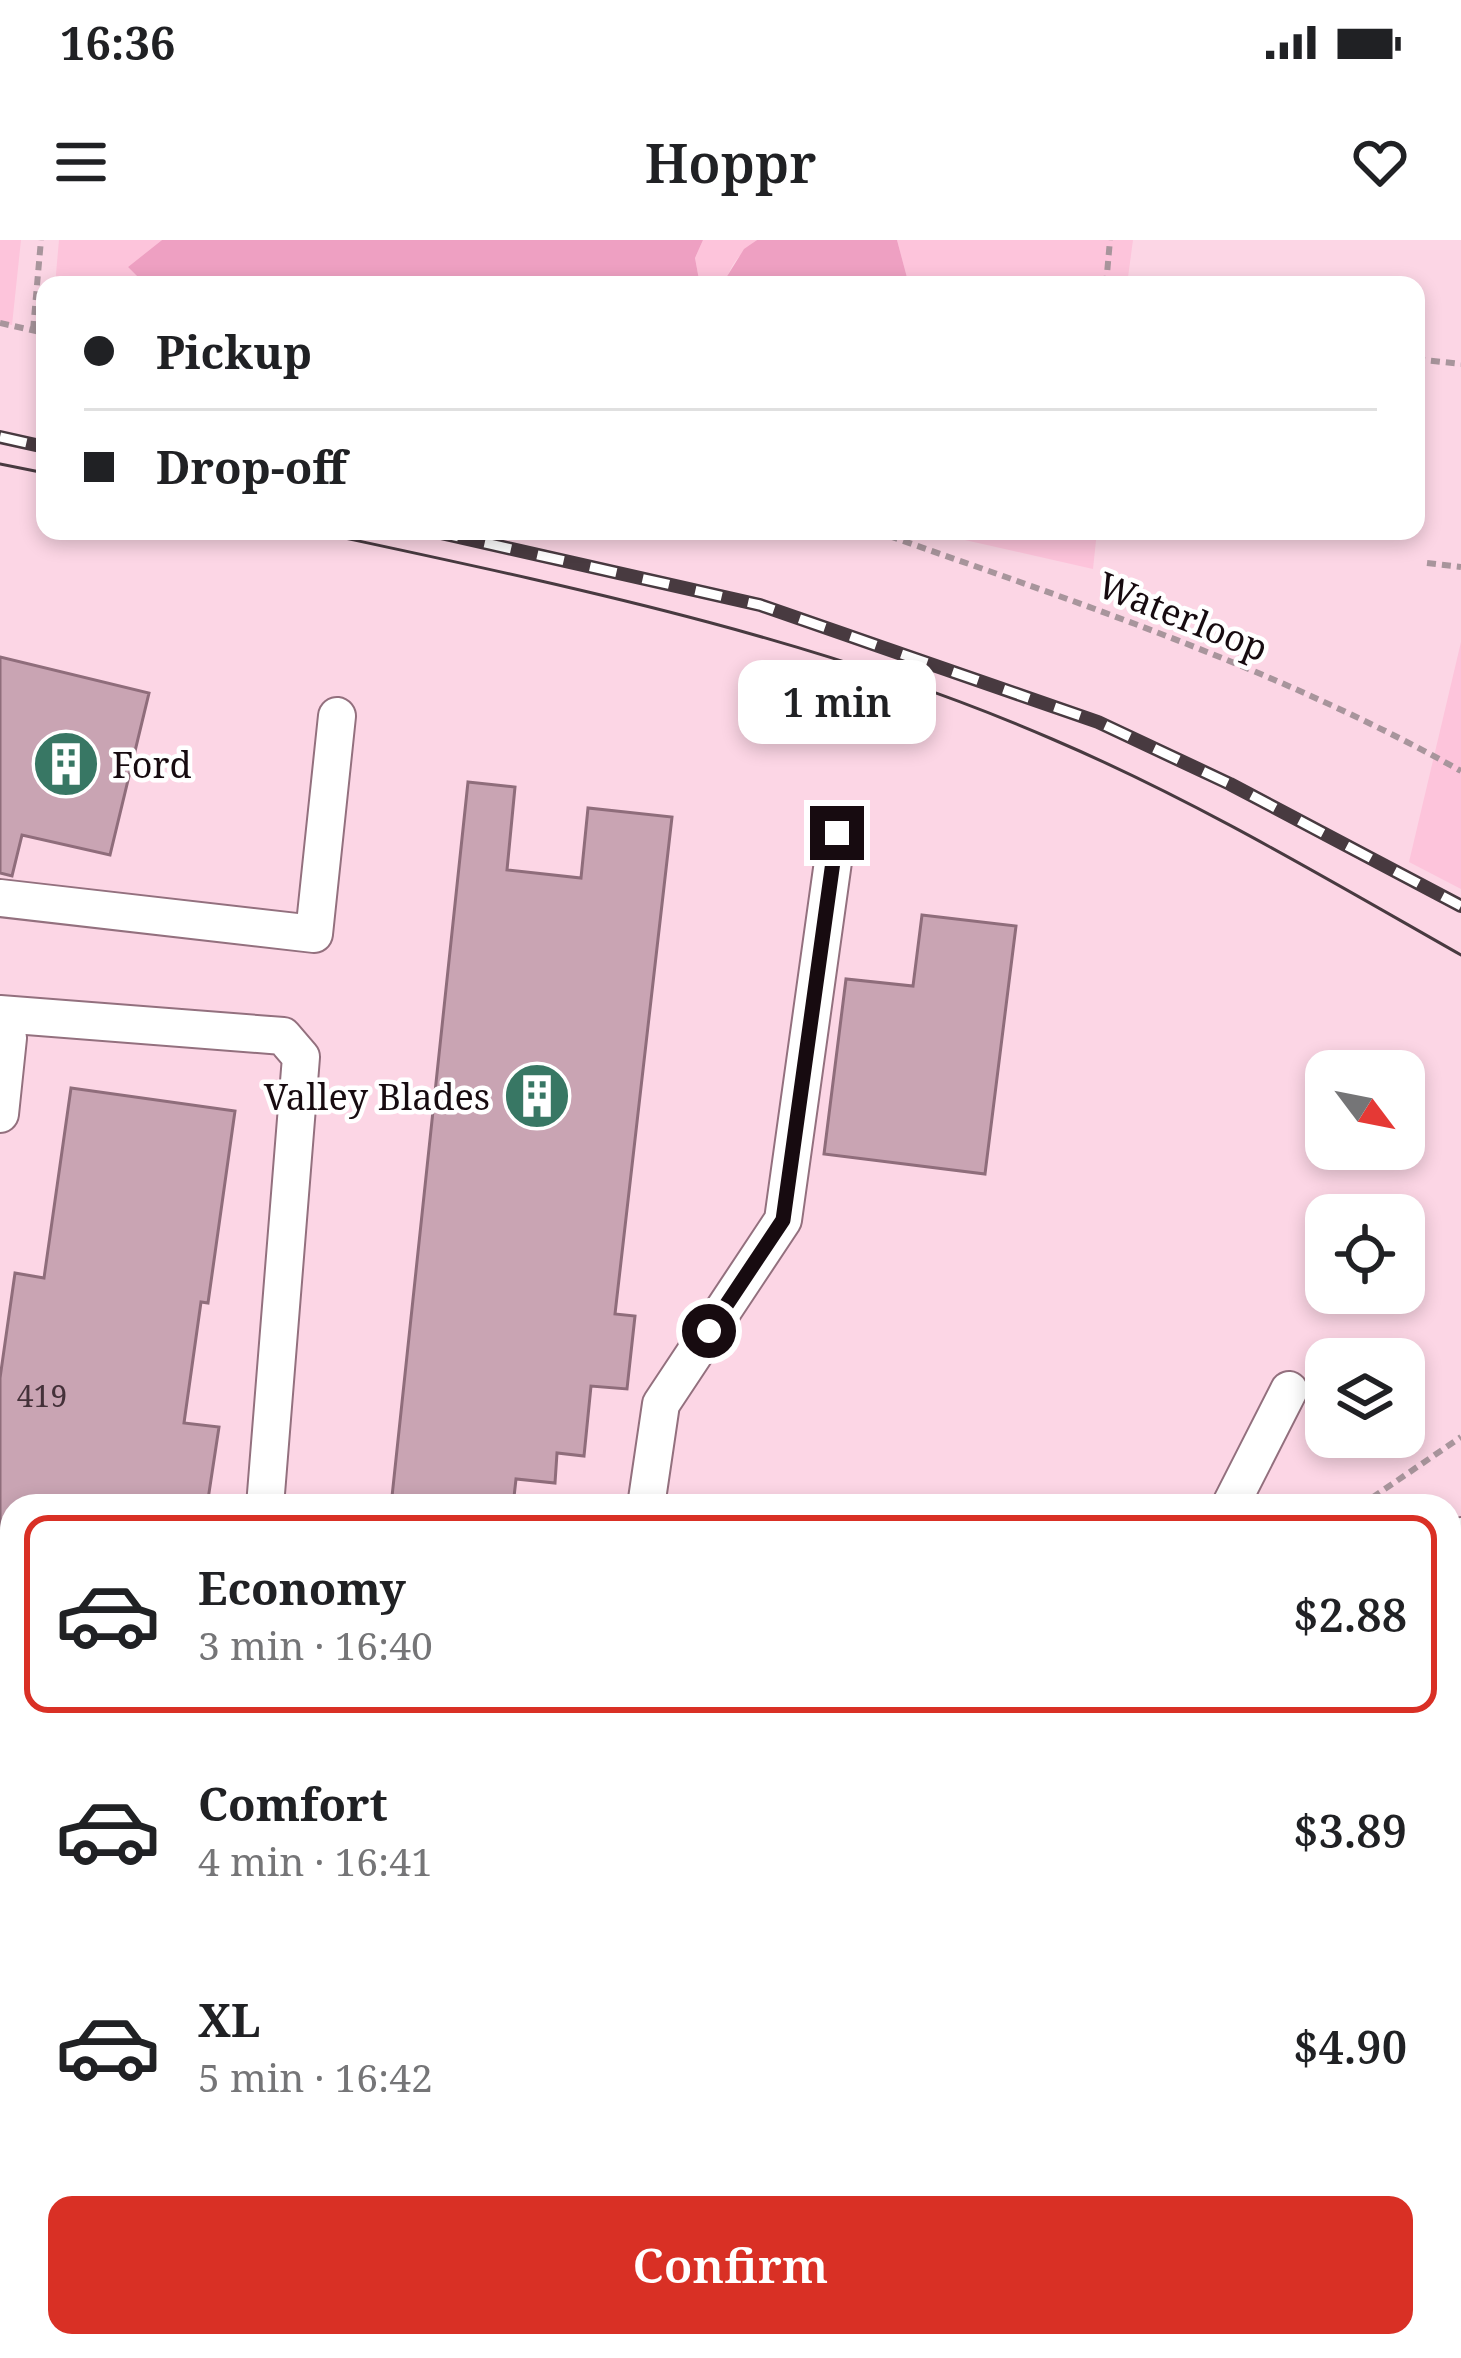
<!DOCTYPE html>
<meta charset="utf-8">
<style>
body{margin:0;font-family:"Noto Serif",serif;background:#f2f2f2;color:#202124;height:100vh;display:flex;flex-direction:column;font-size:45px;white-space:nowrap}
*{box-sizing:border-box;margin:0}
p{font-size:39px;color:#757577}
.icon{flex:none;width:66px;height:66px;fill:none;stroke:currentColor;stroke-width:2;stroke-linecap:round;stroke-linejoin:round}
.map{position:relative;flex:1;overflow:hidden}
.drawer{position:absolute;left:0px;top:1254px;width:1461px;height:864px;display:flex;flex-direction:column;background:#fff;border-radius:36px 36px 0 0;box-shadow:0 6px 18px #0003}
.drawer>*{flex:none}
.banner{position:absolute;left:36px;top:36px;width:1389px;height:264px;border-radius:24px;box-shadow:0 6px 18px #0003;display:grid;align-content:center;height:264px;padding:0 48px;background:#fff}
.needle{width:78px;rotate:122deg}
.tools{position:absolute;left:1305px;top:810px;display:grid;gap:24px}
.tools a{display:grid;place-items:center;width:120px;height:120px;border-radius:24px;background:#fff;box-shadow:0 6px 18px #0003;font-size:60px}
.end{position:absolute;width:54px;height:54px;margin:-27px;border:15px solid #170b10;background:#fff;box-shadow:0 0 0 6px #fff}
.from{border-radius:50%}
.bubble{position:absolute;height:84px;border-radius:24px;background:#fff;box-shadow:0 6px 18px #0003;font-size:39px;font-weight:600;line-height:84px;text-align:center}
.banner b{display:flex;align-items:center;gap:42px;height:114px;font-size:45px}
.banner b+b{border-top:3px solid #e0e0e0}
.banner i{width:30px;height:30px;background:#202124}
ul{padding:21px 0 0;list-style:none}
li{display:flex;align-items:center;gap:36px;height:198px;margin:0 24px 18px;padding:0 24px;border:6px solid transparent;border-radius:24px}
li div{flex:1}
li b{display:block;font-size:45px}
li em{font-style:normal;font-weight:600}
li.selected{border-color:#d93025}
li>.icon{width:108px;height:108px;stroke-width:1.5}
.primary-button{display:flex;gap:24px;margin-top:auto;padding:24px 48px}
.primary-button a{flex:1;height:138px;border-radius:24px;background:#d93025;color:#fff;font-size:48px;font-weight:600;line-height:138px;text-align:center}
.status{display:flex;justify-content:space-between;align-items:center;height:84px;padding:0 60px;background:#fff;direction:ltr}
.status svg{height:33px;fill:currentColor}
header{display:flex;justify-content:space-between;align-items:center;height:156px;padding:0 48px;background:#fff;font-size:54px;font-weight:600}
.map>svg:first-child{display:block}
</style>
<div class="status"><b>16:36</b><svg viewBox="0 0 49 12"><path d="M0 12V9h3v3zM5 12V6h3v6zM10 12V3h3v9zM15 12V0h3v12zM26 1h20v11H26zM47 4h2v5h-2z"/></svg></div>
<header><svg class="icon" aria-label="menu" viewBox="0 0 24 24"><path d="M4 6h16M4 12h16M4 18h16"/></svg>Hoppr<svg class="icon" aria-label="heart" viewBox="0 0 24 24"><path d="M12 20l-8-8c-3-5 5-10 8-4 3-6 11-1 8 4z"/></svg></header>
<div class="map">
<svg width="1461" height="2118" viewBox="0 0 1461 2118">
<rect width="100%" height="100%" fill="#fee6ef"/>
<path fill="#fcd6e5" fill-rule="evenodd" d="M0,0H1461V2118H0V1502L12,1504V2106H1449V1266H12V1410L0,1408ZM45,45H1416V291H45ZM1326,831H1404V909H1326ZM1326,975H1404V1053H1326ZM1326,1119H1404V1197H1326Z"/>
<path fill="#fdc4db" d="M0,0H21L12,85L0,83Z
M59,0H162L128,27L146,45H55Z
M703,0H757C743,10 726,28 727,45H700L695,18Z
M897,0H1133L1127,45H909Z
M925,291H1097L1093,329Z
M1461,402V649L1409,622Z"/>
<path fill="#eea0c2" d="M162,0H703L695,18L700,45H146L128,27Z
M757,0H897L909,45H727L726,38L744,9Z"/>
<path fill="#c9a4b3" stroke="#8f6d7b" stroke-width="3" d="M0,417L149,453L110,615L22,595L12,636L0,633Z
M468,542L515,547L507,630L581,638L588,568L672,577L615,1074L635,1076L627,1149L591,1146L584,1216L557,1213L555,1243L516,1239L513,1266H391Z
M922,675L1016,686L985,934L824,914L846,739L913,746Z
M71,848L235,871L208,1063L201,1062L184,1183L219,1187L207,1266H12V1332L0,1331V1138L15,1033L44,1038Z
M1461,1410V2039L1449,2021V1418Z
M1461,1410V2039L1449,2021V1418Z
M384,2106H507L515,2118H373L386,2109Z"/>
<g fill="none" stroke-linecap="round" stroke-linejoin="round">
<g stroke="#93707e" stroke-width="40">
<path id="minor" d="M0,658L314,694L337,476
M0,774L283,796L301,817L265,1266
M0,787L8,798L0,874
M646,1266L661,1164L783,980L837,593
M1230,1266L1289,1150
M1449,1304L1461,1296
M0,1371L12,1372
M0,1466L12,1467
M600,2106L607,2118
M703,2106L711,2118
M826,2106L834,2118
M935,2106L943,2118
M1111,2106L1119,2118
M1291,2106L1299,2118
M1405,2106L1413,2118
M204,2118L205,2106
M310,2118L311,2106
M1025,2118L1043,2106"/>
</g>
<path stroke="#a8959c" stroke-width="6" stroke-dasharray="9 6" stroke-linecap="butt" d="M1106,45L1110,0
M0,83L45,93
M33,90L41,0
M1416,119L1461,124
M875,291C1073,361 1277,428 1461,531
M1427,323L1461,327
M1360,1266L1461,1197
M0,1508L12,1510"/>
<use href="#minor" stroke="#fff" stroke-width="36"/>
<path stroke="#483a40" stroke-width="3" d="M0,224L45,233
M312,291C563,345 815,396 1052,499C1195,560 1327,639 1461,715
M1439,655L1461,667"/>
<g stroke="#483a40" stroke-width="14">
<path id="rail" d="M0,197L45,207
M432,291L760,365L1098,482L1230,544L1461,666"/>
</g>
<use href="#rail" stroke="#fff" stroke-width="9" stroke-dasharray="27" stroke-linecap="butt"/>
</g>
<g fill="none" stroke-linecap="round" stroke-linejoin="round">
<path stroke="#170b10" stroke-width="15" d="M709,1091L783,980L837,593"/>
</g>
<defs>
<g id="building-disc" transform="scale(3.45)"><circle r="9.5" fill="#387764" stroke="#fff"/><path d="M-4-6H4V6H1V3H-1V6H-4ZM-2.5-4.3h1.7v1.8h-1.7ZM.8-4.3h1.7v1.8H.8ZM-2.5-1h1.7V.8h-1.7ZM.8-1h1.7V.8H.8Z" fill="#fff"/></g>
</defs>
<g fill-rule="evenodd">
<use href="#building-disc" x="66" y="524"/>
<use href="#building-disc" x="537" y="856"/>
</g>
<g text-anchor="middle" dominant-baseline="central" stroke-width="9" stroke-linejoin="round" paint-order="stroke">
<g font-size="30" fill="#443139">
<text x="42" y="1155">419</text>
</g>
<g font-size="36" fill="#170b10" stroke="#fff">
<text transform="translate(1183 376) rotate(22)">Waterloop</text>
</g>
<g font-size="36" fill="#170b10" stroke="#fff" text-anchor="start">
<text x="112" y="524">Ford</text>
<text x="490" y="856" text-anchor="end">Valley Blades</text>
</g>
</g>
</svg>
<div class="tools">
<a><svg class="needle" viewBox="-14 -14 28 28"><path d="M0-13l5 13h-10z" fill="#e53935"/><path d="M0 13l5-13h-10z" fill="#757577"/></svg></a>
<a><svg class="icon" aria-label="locate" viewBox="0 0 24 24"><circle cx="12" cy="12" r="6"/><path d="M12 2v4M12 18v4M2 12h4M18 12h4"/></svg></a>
<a><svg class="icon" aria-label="layers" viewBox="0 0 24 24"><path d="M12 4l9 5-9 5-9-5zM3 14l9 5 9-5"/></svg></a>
</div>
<i class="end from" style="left:709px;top:1091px"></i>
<i class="end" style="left:837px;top:593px"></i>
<div class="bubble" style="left:738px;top:420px;width:198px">1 min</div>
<div class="banner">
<b><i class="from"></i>Pickup</b>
<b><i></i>Drop-off</b>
</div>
<section class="drawer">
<ul>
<li class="selected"><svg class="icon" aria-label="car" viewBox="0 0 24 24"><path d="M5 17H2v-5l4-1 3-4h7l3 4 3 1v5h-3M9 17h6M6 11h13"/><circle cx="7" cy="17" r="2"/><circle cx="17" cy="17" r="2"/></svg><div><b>Economy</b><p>3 min · 16:40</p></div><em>$2.88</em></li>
<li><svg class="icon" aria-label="car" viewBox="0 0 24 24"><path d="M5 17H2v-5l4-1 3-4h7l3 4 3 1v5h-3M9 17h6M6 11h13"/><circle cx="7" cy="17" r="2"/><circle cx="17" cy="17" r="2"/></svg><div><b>Comfort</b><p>4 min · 16:41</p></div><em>$3.89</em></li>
<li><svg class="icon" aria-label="car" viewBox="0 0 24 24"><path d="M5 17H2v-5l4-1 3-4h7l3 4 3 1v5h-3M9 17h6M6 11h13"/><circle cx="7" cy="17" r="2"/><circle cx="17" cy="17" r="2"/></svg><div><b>XL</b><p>5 min · 16:42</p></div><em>$4.90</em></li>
</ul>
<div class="primary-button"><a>Confirm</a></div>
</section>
</div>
